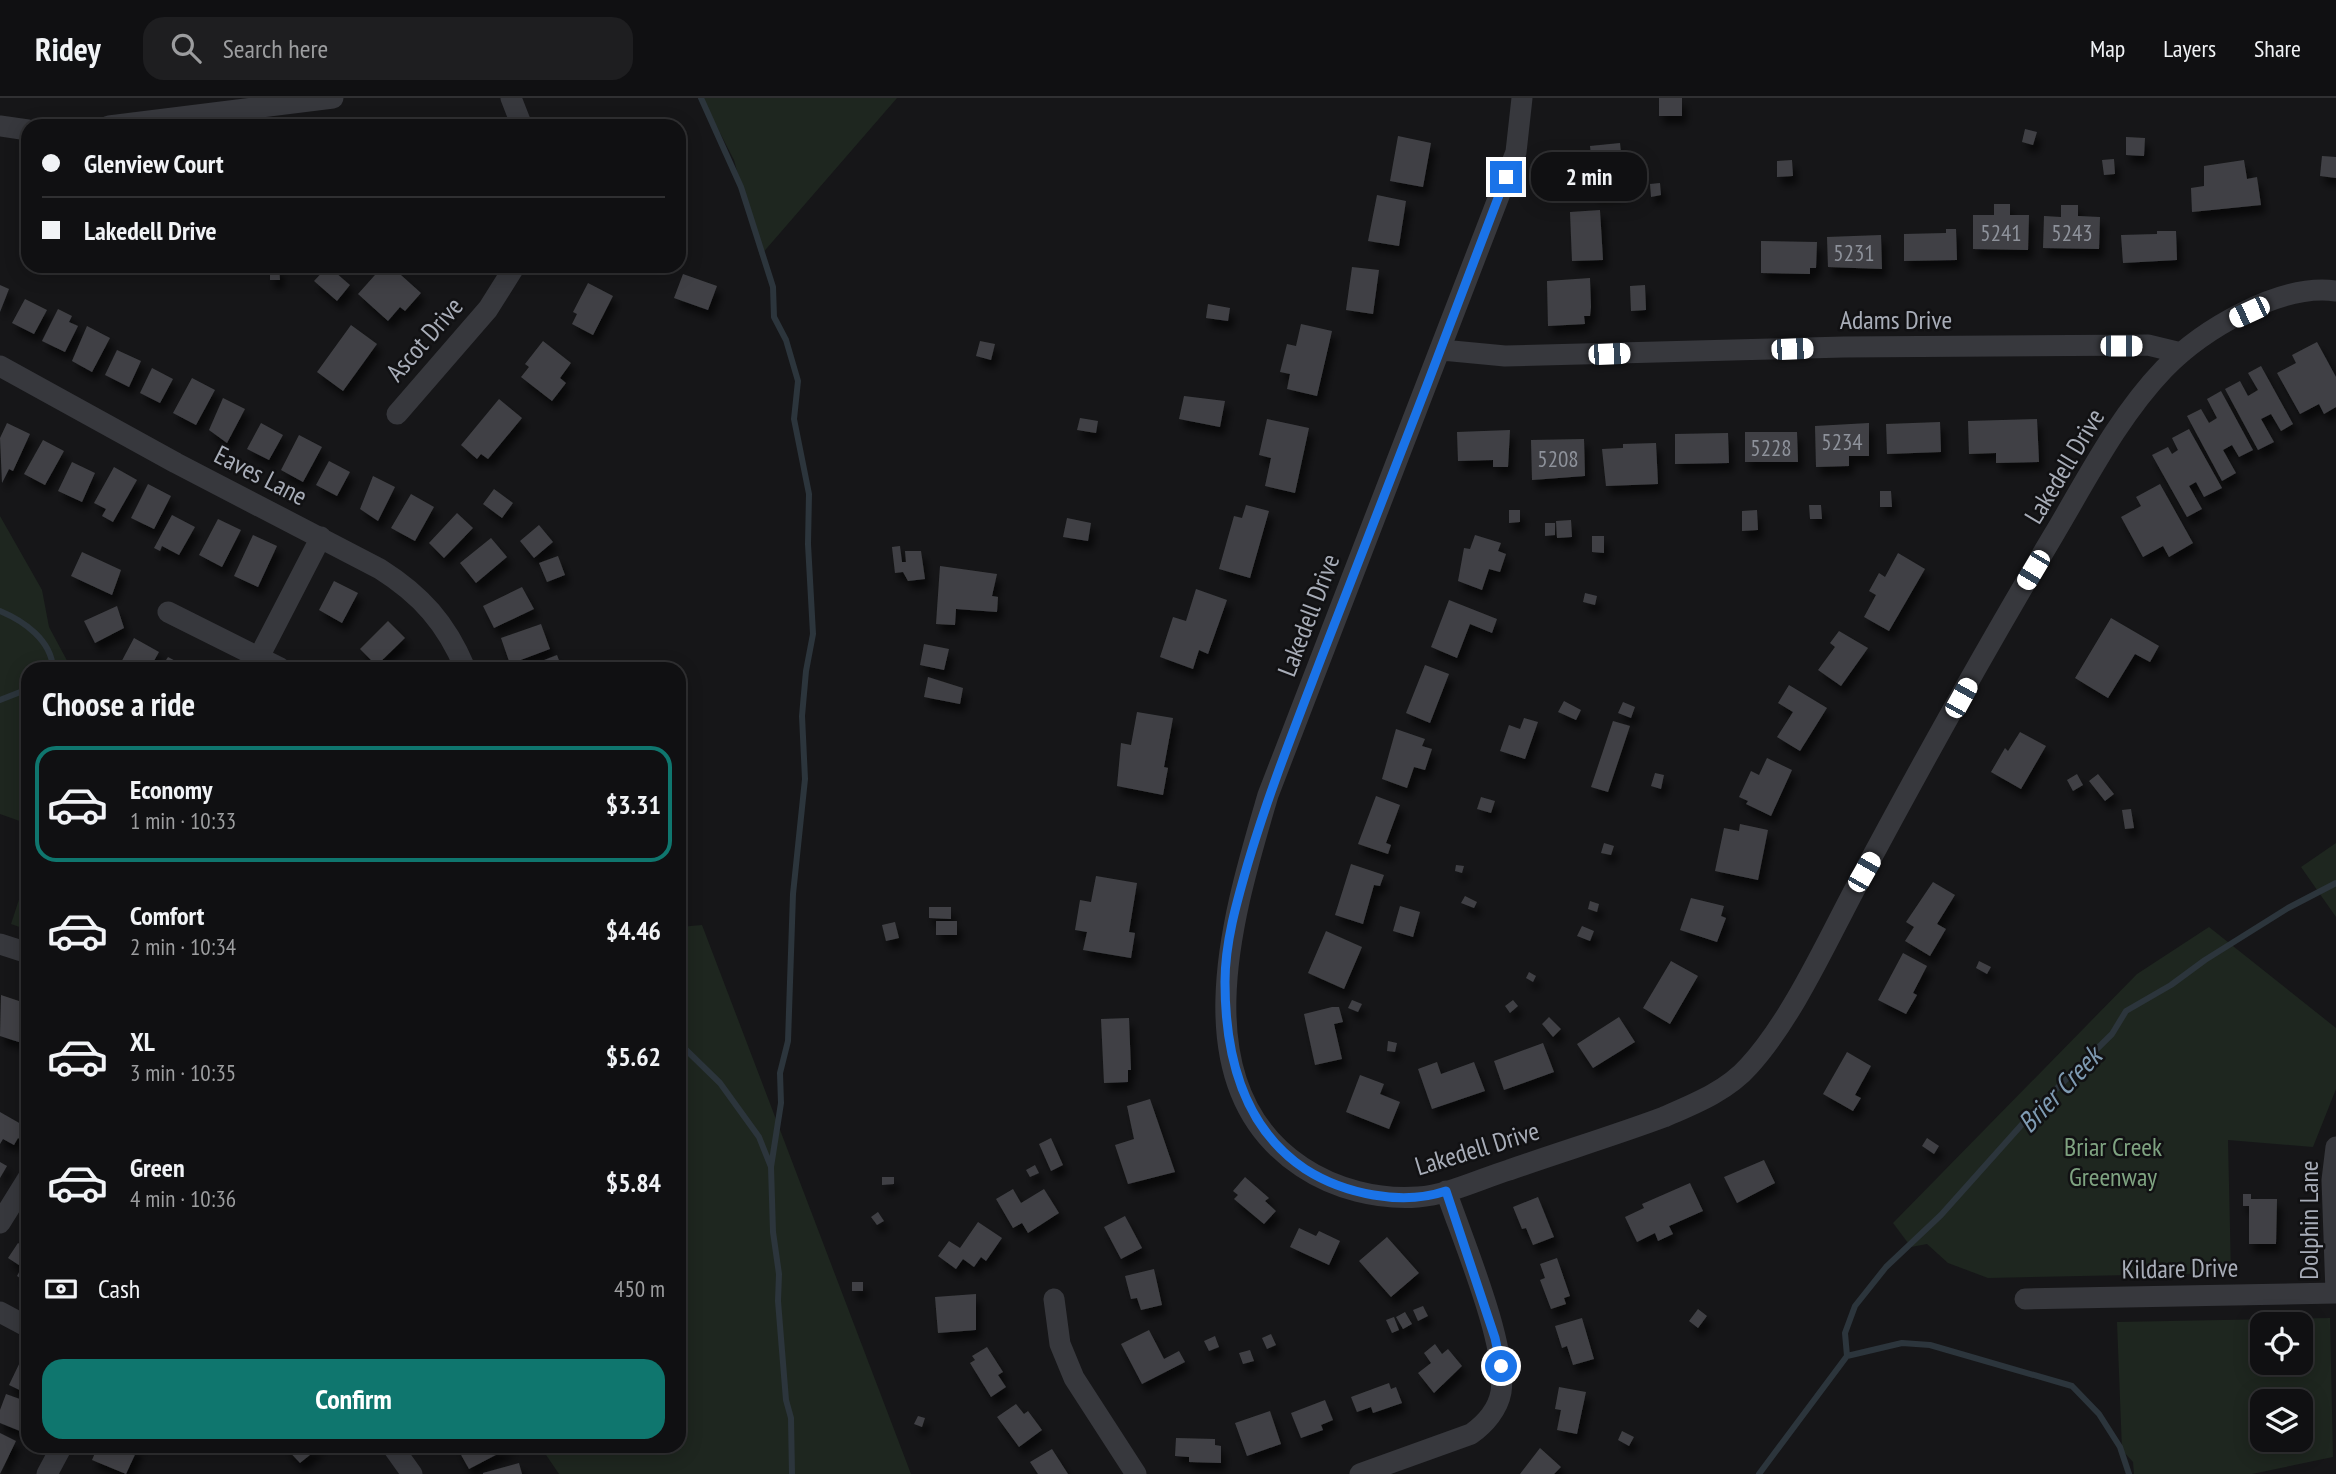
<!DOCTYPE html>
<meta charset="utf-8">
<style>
body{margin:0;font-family:"PT Sans Narrow",sans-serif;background:#1e1e20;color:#f1f3f6;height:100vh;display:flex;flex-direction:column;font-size:26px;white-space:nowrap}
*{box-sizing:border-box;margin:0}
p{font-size:23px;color:#9c9d9f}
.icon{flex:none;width:38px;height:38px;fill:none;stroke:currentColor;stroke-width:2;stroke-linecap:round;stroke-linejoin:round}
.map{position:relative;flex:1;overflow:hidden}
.side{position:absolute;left:21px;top:564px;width:665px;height:791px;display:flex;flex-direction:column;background:#101012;border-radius:21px;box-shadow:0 4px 18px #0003,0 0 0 2px #303032}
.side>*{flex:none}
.hud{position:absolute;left:21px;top:21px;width:665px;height:154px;border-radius:21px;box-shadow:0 4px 18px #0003,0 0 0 2px #303032;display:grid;align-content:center;height:154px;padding:0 21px;background:#101012}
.fabs{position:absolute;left:2250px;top:1214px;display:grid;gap:14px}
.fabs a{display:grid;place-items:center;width:63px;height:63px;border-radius:14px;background:#101012;box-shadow:0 4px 18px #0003,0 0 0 2px #303032;font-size:35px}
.end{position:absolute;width:32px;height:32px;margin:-16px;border:9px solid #1a73e8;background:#fff;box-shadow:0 0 0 4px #fff}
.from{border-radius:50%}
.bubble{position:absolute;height:49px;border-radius:21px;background:#101012;box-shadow:0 4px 18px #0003,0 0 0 2px #303032;font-size:23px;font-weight:800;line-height:49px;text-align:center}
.car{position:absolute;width:21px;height:42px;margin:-21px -10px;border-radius:9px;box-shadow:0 0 5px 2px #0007;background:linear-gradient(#fff 24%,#345 0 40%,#fff 0 76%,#345 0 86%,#fff 0)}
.hud b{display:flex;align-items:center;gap:24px;height:66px;font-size:26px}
.hud b+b{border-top:2px solid #303032}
.hud i{width:18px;height:18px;background:#f1f3f6}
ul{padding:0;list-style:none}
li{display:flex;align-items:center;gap:21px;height:116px;margin:0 14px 10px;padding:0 7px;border:4px solid transparent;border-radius:21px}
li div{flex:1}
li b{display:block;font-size:26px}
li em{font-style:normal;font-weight:800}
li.active{border-color:#0f766e}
li>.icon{width:63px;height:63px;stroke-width:1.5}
h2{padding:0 21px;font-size:32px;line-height:84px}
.pay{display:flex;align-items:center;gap:18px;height:77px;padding:0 21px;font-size:26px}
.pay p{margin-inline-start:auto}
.primary-button{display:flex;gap:14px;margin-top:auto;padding:14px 21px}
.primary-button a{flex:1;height:80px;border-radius:21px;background:#0f766e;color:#fff;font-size:28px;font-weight:800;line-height:80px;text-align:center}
header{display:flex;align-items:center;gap:42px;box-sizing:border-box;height:98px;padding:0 35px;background:#101012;border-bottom:2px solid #303032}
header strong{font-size:33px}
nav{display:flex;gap:38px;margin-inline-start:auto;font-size:24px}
.search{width:490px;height:63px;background:#1e1e20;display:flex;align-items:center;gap:18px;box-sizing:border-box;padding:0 24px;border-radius:21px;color:#9c9d9f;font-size:26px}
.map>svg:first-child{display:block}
</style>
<header>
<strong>Ridey</strong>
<div class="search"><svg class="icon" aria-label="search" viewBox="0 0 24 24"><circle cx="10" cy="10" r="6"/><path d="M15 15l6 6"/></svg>Search here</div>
<nav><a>Map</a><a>Layers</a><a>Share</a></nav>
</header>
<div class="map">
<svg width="2336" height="1376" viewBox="0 0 2336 1376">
<defs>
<filter id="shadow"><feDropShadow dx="4.5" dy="8" stdDeviation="3.5" flood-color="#0009"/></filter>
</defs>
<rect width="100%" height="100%" fill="#161618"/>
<path fill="#1e261f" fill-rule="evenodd" d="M702,0H897L760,158L734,62Z
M0,418L42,492L49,529L71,570H28V726L0,716Z
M2336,745V819L2301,769Z
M28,774V832L11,826Z
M702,827L911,1376H559L540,1348H679V829Z
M2209,829L2336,930V991L2313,1049L2228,1042L2231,1175L1988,1180L1948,1165L1927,1146L1911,1149L1893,1125L2137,876Z
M2330,1220L2333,1359L2252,1376H2134L2133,1364L2122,1352L2117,1224ZM2263,1227H2301V1265H2263ZM2263,1304H2301V1342H2263Z"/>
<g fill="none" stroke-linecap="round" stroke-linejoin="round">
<path stroke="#2c353c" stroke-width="6" d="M701,0L741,89L773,189L774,219L786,242L798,283L794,321L809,396L808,446L813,536L806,573L802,618L805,681L793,796L788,943L780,975L781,1005L771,1069
M0,513C24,523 51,542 53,570
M0,602L28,591
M679,945L720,985L759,1039L771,1069L773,1134L779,1176L778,1203L786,1302L791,1320L792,1376
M1847,1258L1845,1235L1855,1208L1886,1169L1941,1117L2033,1014L2112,936L2126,913L2171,887L2205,862L2288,810L2336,785
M1847,1258L1902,1245L1930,1247L2072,1288L2099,1316L2120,1349L2129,1376
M1759,1376L1847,1258"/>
</g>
<path fill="#404145" filter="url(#shadow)" d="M1659,0H1682V18H1659Z
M634,22V28H589V26Z
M2025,31L2037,34L2033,47L2022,44Z
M1398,38L1431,45L1423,89L1390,83Z
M2126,39L2145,40L2144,58L2126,57Z
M1620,45L1625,93L1595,97L1590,48Z
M2322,58L2336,59V80L2320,78Z
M2114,61L2115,76L2104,77L2102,62Z
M1792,62L1793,78L1777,79V63Z
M2244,62L2247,81L2257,79L2261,107L2192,114L2191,90L2204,88V68Z
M1660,85L1661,97L1651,99L1650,86Z
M1377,97L1406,103L1399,148L1368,143Z
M1994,106H2010V117H2029L2028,152L1973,151V117H1994Z
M2061,107H2078V118L2100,119L2099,151L2043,150L2044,118L2061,119Z
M1600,112L1603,162L1572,163L1570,114Z
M1946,131H1956L1957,162L1904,163V136L1946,135Z
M2157,133H2176L2177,162L2123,165L2121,137L2157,136Z
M1881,137L1882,171L1828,169L1827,139Z
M1761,143L1817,144L1816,170H1810V176L1761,175Z
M270,168H279L280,182H270Z
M328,168L350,187L337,203L314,183Z
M383,168H391L421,195L405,213L400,209L388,223L358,196Z
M1352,169L1379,172L1373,216L1346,212Z
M683,176L717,188L708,212L674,200Z
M1590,180L1591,209L1590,218H1584L1585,226L1548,228L1547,183Z
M588,185L613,198L593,237L572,226L577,216L573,214Z
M0,187L9,191L0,214Z
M1645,187L1646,212L1631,213L1630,188Z
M25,201L47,212L34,236L12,225Z
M1208,206L1230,210L1228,223L1206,220Z
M58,211L72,218L69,224L78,228L65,254L42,243Z
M1301,226L1332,233L1317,298L1287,291L1290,276L1280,274L1287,246L1296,248Z
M351,227L377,246L343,293L317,274Z
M87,228L110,240L92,274L72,263Z
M543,243L571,265L560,280L566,285L552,303L521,279L529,269L525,266Z
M980,243L995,246L991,262L976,258Z
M2317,244L2336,279V309L2324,316L2319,306L2300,316L2277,275L2296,265L2292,257Z
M117,252L141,263L129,289L105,277Z
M2261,268L2293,326L2281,333L2271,316L2261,321L2274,344L2258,352L2225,291L2240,283L2248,298L2258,292L2248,275Z
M152,270L173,281L160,305L140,295Z
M192,280L215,292L196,327L173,315Z
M2221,293L2253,352L2239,359L2232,347L2223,352L2236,375L2222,383L2187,318L2201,311L2209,325L2217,320L2207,301Z
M1184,298L1225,303L1220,329L1179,321Z
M223,300L245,311L227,345L209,332Z
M499,301L522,320L488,361L481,356L477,361L461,347Z
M1080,320L1098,323L1096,335L1077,332Z
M1267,321L1309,330L1295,395L1265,388L1271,360L1259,357Z
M2037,321L2039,364L1996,365V355L1969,356L1968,323Z
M1940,324L1941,354L1887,356L1886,326Z
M7,325L30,336L13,373L9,371L2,385L0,340Z
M261,325L283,337L269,362L247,351Z
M1869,325V358H1849V368L1816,369L1815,328Z
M2189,331L2222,390L2204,399L2196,384L2189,388L2202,411L2187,419L2152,357L2168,349L2172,356L2178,352L2172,340Z
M1510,332L1508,369H1493V362L1458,363L1457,334Z
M1745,334H1797L1798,364H1745Z
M1728,335L1729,365L1675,366V336Z
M299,337L322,349L303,384L281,372Z
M1584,341L1585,378L1532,382L1531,342Z
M43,342L64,353L45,387L24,376Z
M1656,345L1658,386L1606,388L1602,351L1623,350V346Z
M329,363L350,374L337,398L316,387Z
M72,364L95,375L82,404L58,393Z
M114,369L137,382L113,424L102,418L106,411L94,405Z
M373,378L395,389L378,423L360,411Z
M148,386L171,398L154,431L131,420Z
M2160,386L2193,445L2169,459L2163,448L2143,459L2121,419L2141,408L2136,399Z
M494,391L513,405L502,420L483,406Z
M1880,393H1891L1892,409H1880Z
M411,396L434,409L415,443L391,430Z
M1246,407L1269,413L1250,480L1219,471L1234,418L1242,420Z
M1809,407H1821L1822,421H1810Z
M1509,412H1520V424L1509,425Z
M1757,412L1758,432L1742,433V413Z
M457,415L473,430L444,460L429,445Z
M172,417L195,429L179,457L162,448L160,453L154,450Z
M1067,420L1091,425L1088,443L1063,439Z
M218,421L241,432L222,469L199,457Z
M1571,422L1572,439L1557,440L1556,423Z
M1545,425H1555V437L1545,438Z
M539,427L553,444L534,460L520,443Z
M253,437L277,448L258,489L234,478Z
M1475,437L1501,445L1498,453L1506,456L1500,474L1489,471L1482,492L1458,483L1464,450L1470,451Z
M1592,438H1604V455L1592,454Z
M491,440L507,459L476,485L460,465Z
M900,448L902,464H906L905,453H921L925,481L908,483L903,474L895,475L892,449Z
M82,454L121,472L112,497L71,478Z
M1898,455L1925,471L1889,533L1864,519L1876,497L1869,493L1879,475L1885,479Z
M558,458L565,477L547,484L539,465Z
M940,468L997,476L992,498L998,499L997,514L956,511L955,527L936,526Z
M334,483L358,495L342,525L319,512Z
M522,489L534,511L494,530L483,508Z
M1196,491L1227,502L1208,556L1199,552L1193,571L1160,559L1173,519L1186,523Z
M1585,495L1597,498L1595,507L1583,504Z
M1449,502L1497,521L1492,535L1470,526L1457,560L1431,549Z
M117,508L124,530L95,545L84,523Z
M2111,520L2159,548L2150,564L2135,556L2108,600L2075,580Z
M388,523L405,540L374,570H367L373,564L360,551Z
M541,526L550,551L510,566L501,540Z
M1839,533L1868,550L1841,588L1818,572L1835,549L1830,545Z
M134,540L159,554L150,570H118Z
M924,546L949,551L944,572L920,567Z
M557,557L562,570H524Z
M168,559L183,567L180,570H161Z
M1425,567L1449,576L1430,625L1406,615Z
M928,579L963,590L960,606L924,599Z
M1789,587L1827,610L1800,653L1777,639L1793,614L1778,605Z
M1564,603L1581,612L1576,622L1558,614Z
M1623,604L1635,609L1631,620L1618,615Z
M1137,614L1173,620L1164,669L1168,670L1163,697L1117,688L1121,645L1131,647Z
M1524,620L1538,624L1525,661L1500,653L1509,627L1520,631Z
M1613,623L1630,628L1608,694L1591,689Z
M1396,631L1425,641L1422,648L1432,651L1425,672L1414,669L1407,690L1382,681Z
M2020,634L2046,648L2021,691L1991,674L2005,650L2008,653Z
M1767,660L1792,672L1771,718L1746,706L1748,703L1739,699L1751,673L1759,677Z
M1655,675L1664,677L1661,691L1651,688Z
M2077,676L2083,687L2073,693L2067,682Z
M2098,676L2114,696L2105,703L2089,683Z
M1376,698L1400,707L1386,745L1391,747L1388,756L1358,746Z
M1481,699L1495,703L1491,715L1477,711Z
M2131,711L2134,730L2125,731L2122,712Z
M1740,726L1768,732L1758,782L1715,773L1724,730L1739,733Z
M1604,745L1614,748L1611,757L1601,755Z
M1351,766L1384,777L1380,788L1374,787L1363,826L1335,817Z
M1456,767L1464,768L1462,775L1455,773Z
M1096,778L1137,785L1129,834L1135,835L1131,860L1083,852L1087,834L1075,832L1080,802L1091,804Z
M1933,784L1955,797L1937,826L1946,831L1930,858L1905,843L1914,829L1906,824Z
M1465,798L1477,804L1474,810L1461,805Z
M1691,800L1724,808L1721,818L1726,820L1717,844L1680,832Z
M1590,803L1599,806L1597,814L1588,811Z
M1400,808L1420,814L1413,839L1393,833Z
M929,809H951V821L929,820Z
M936,823H957V837H936Z
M895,824L899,840L886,843L882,827Z
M1582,828L1594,833L1590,843L1577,838Z
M1326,833L1362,849L1344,891L1308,875Z
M1903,855L1927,868L1913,895L1917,897L1906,916L1878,902Z
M1671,863L1698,878L1670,926L1643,910Z
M1979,863L1991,869L1987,876L1976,870Z
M1529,874L1536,878L1533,884L1526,880Z
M1,897L28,906V947L0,938Z
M1352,902L1362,906L1358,914L1348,910Z
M1513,902L1518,908L1510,915L1505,908Z
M1332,909H1339L1343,924L1334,926L1342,961L1315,967L1304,916Z
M1549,919L1561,931L1553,939L1542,926Z
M1619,919L1635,944L1593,970L1577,946Z
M1129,920L1131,972H1128V984L1104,985L1101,921Z
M1388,943L1397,945L1395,954L1387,953Z
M1543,945L1554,974L1504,992L1494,963Z
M1847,954L1871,968L1855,997L1861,1000L1853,1013L1823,996Z
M1437,964L1441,976L1474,964L1485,993L1432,1011L1418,971Z
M1360,977L1384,986L1380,996L1400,1004L1389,1031L1346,1014Z
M1150,1001L1175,1074L1128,1086L1115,1047L1134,1041L1127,1008Z
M0,1014L28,1030L23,1043L18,1040L14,1047L3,1041L0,1046Z
M1051,1040L1063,1067L1051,1073L1039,1046Z
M1927,1040L1939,1048L1934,1056L1922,1048Z
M1764,1062L1775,1085L1737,1105L1724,1079Z
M0,1064L7,1068L0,1080Z
M1035,1067L1039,1075L1030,1079L1026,1072Z
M882,1079H894V1086L882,1087Z
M1245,1079L1269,1100L1265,1103L1276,1113L1264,1126L1234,1101L1238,1097L1233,1093Z
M1690,1085L1703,1113L1669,1128L1673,1136L1658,1143L1655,1135L1637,1144L1625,1119L1644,1110L1642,1106Z
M1013,1091L1021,1105L1044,1091L1059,1115L1028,1135L1022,1125L1013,1130L996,1101Z
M2243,1096H2251V1101H2277L2276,1146H2249V1108H2243Z
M1538,1099L1554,1139L1533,1147L1526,1130L1522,1131L1513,1109Z
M878,1114L884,1123L877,1127L871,1119Z
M1125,1118L1142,1150L1121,1161L1104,1129Z
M978,1124L1002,1140L986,1163L981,1159L974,1169L963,1161L956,1171L938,1158L949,1143L960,1150Z
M1299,1130L1316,1138L1319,1133L1340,1143L1329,1167L1290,1149Z
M1387,1139L1419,1175L1391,1199L1359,1163Z
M18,1145L28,1151V1185L17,1178L22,1169L8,1160Z
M1557,1160L1570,1198L1564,1200L1566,1206L1551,1211L1540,1182L1545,1180L1540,1166Z
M1154,1171L1162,1207L1141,1212L1137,1200L1131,1201L1125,1178Z
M852,1184H863V1193H852Z
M976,1196V1232L938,1235L935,1199Z
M1423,1208L1428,1218L1418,1223L1413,1212Z
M1698,1211L1707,1218L1698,1230L1689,1223Z
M1405,1214L1412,1226L1403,1231L1396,1219Z
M1394,1219L1399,1232L1392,1235L1386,1222Z
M1582,1220L1594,1261L1573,1267L1567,1248L1562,1250L1555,1228Z
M1149,1232L1164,1261L1179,1253L1185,1264L1142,1286L1121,1246Z
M1271,1236L1276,1247L1267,1251L1262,1240Z
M1215,1238L1219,1249L1209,1253L1204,1243Z
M1435,1246L1442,1256L1448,1251L1462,1268L1434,1295L1418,1275L1431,1265L1424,1255Z
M987,1249L1003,1274L998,1277L1006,1289L991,1299L970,1265L975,1262L972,1258Z
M1250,1252L1254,1263L1243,1266L1239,1255Z
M22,1260L28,1263V1296L9,1287Z
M1389,1285L1391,1291L1396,1289L1402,1305L1373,1315L1371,1309L1357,1314L1351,1299Z
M1559,1289L1586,1294L1577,1336L1557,1332L1561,1312L1555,1311Z
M6,1296L28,1304V1325L24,1323L20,1333L0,1325V1312Z
M1325,1302L1333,1322L1321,1327L1323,1332L1301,1340L1291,1315Z
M1016,1306L1024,1316L1028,1313L1042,1332L1019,1349L997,1319Z
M1270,1313L1281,1346L1247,1358L1235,1325Z
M918,1318L925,1320L922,1329L914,1326Z
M1622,1333L1634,1339L1629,1348L1618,1342Z
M0,1335L16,1343L0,1376Z
M1176,1340L1215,1341V1347L1221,1348V1365L1189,1364V1359L1175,1358Z
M98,1348H139L126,1376L92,1362Z
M284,1348H321L300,1365Z
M456,1348H513L469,1371Z
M1540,1350L1561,1369L1554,1376H1520Z
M1052,1351L1068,1376H1038L1030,1364Z
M519,1365L522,1376H483V1375Z"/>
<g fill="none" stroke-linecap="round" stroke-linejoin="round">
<path stroke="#37383d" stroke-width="21" d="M511,0L522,28
M1522,0L1516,54L1268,697C1235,810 1178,987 1302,1069C1335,1091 1378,1102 1418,1099C1448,1097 1480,1081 1509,1072C1560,1054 1613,1038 1664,1019C1694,1006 1727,993 1749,968C1792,921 1827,843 1857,787C1920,669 1985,552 2053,438C2087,381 2118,319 2164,271C2202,232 2280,185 2336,193
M0,28L28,32
M109,28L333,0
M1442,252L1505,258L1844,249L2148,247L2181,255
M0,268L176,365L380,471C421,497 446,525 465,570
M397,316L488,211L515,168
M168,514L280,570
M259,559L321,439
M0,846L28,855
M0,1125L28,1080
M2336,1195L2332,1082L2336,1049
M1054,1201L1060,1246L1074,1280L1136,1376
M2025,1201L2336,1195
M0,1214L28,1229
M392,1348L412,1376
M47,1376L62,1348
M1360,1376L1471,1336C1485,1326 1498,1311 1501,1294C1508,1248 1462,1140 1446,1093"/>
</g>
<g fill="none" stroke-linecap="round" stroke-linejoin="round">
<path stroke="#1a73e8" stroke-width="9" d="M1501,1268L1495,1240L1446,1093C1402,1108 1344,1096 1305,1071C1242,1029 1225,956 1225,884C1225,844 1237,803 1248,765C1269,694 1296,626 1322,558C1384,399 1446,239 1506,79"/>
</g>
<g text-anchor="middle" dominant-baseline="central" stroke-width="5" stroke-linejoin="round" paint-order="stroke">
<g font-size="23" fill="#8e929b">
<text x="2001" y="134">5241</text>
<text x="2072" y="134">5243</text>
<text x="1854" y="154">5231</text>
<text x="1842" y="343">5234</text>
<text x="1771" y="349">5228</text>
<text x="1558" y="360">5208</text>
</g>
<g font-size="26" fill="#a8adb8" stroke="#111113">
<text x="1896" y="221">Adams Drive</text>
<text transform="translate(424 241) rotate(-49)">Ascot Drive</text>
<text transform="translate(2064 368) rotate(-59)">Lakedell Drive</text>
<text transform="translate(261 377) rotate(27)">Eaves Lane</text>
<text transform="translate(1308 517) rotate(-69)">Lakedell Drive</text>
<text transform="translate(1477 1050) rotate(-17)">Lakedell Drive</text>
<text transform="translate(2308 1122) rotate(-90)">Dolphin Lane</text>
<text transform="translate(2180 1170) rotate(-1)">Kildare Drive</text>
</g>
<g font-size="26" fill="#7fa381" stroke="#111113">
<text x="2113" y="1048">Briar Creek<tspan x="2113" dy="30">Greenway</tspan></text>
</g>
<g font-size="28" font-style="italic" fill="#7f9bb3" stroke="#111113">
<text transform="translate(2059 991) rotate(-46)">Brier Creek</text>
</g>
</g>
</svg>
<div class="fabs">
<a><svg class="icon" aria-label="locate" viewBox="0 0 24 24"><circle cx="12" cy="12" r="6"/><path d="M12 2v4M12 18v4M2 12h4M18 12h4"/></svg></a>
<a><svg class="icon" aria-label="layers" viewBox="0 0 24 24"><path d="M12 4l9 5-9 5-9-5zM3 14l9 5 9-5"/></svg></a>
</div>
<i class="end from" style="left:1501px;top:1268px"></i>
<i class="end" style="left:1506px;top:79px"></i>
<div class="bubble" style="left:1531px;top:54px;width:116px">2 min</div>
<i class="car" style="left:2249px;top:214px;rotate:245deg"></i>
<i class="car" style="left:2121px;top:248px;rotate:90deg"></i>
<i class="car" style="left:1792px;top:251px;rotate:88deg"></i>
<i class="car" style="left:1609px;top:256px;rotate:88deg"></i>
<i class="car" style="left:2033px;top:472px;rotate:211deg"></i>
<i class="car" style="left:1961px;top:600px;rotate:29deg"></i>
<i class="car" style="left:1864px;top:774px;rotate:30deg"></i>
<div class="hud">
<b><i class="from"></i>Glenview Court</b>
<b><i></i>Lakedell Drive</b>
</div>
<section class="side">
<h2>Choose a ride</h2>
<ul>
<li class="active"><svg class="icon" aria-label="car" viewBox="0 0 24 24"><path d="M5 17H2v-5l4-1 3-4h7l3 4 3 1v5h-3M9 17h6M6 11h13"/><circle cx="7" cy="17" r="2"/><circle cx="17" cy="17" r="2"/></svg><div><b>Economy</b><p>1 min · 10:33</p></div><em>$3.31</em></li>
<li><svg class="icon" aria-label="car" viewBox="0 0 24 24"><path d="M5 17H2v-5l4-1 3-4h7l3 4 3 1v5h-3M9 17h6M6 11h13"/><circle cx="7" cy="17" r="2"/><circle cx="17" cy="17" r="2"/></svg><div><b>Comfort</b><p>2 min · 10:34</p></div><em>$4.46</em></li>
<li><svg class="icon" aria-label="car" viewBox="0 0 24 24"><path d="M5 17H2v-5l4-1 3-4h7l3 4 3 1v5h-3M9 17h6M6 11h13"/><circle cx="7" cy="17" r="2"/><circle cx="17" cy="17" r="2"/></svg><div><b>XL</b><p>3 min · 10:35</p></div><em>$5.62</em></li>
<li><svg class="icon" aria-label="car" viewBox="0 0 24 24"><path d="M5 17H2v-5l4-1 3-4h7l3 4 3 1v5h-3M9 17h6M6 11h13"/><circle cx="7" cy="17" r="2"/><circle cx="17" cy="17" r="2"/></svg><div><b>Green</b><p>4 min · 10:36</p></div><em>$5.84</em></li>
</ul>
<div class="pay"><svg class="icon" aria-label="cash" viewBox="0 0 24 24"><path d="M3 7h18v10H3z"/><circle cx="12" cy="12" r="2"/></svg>Cash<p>450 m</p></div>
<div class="primary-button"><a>Confirm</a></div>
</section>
</div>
